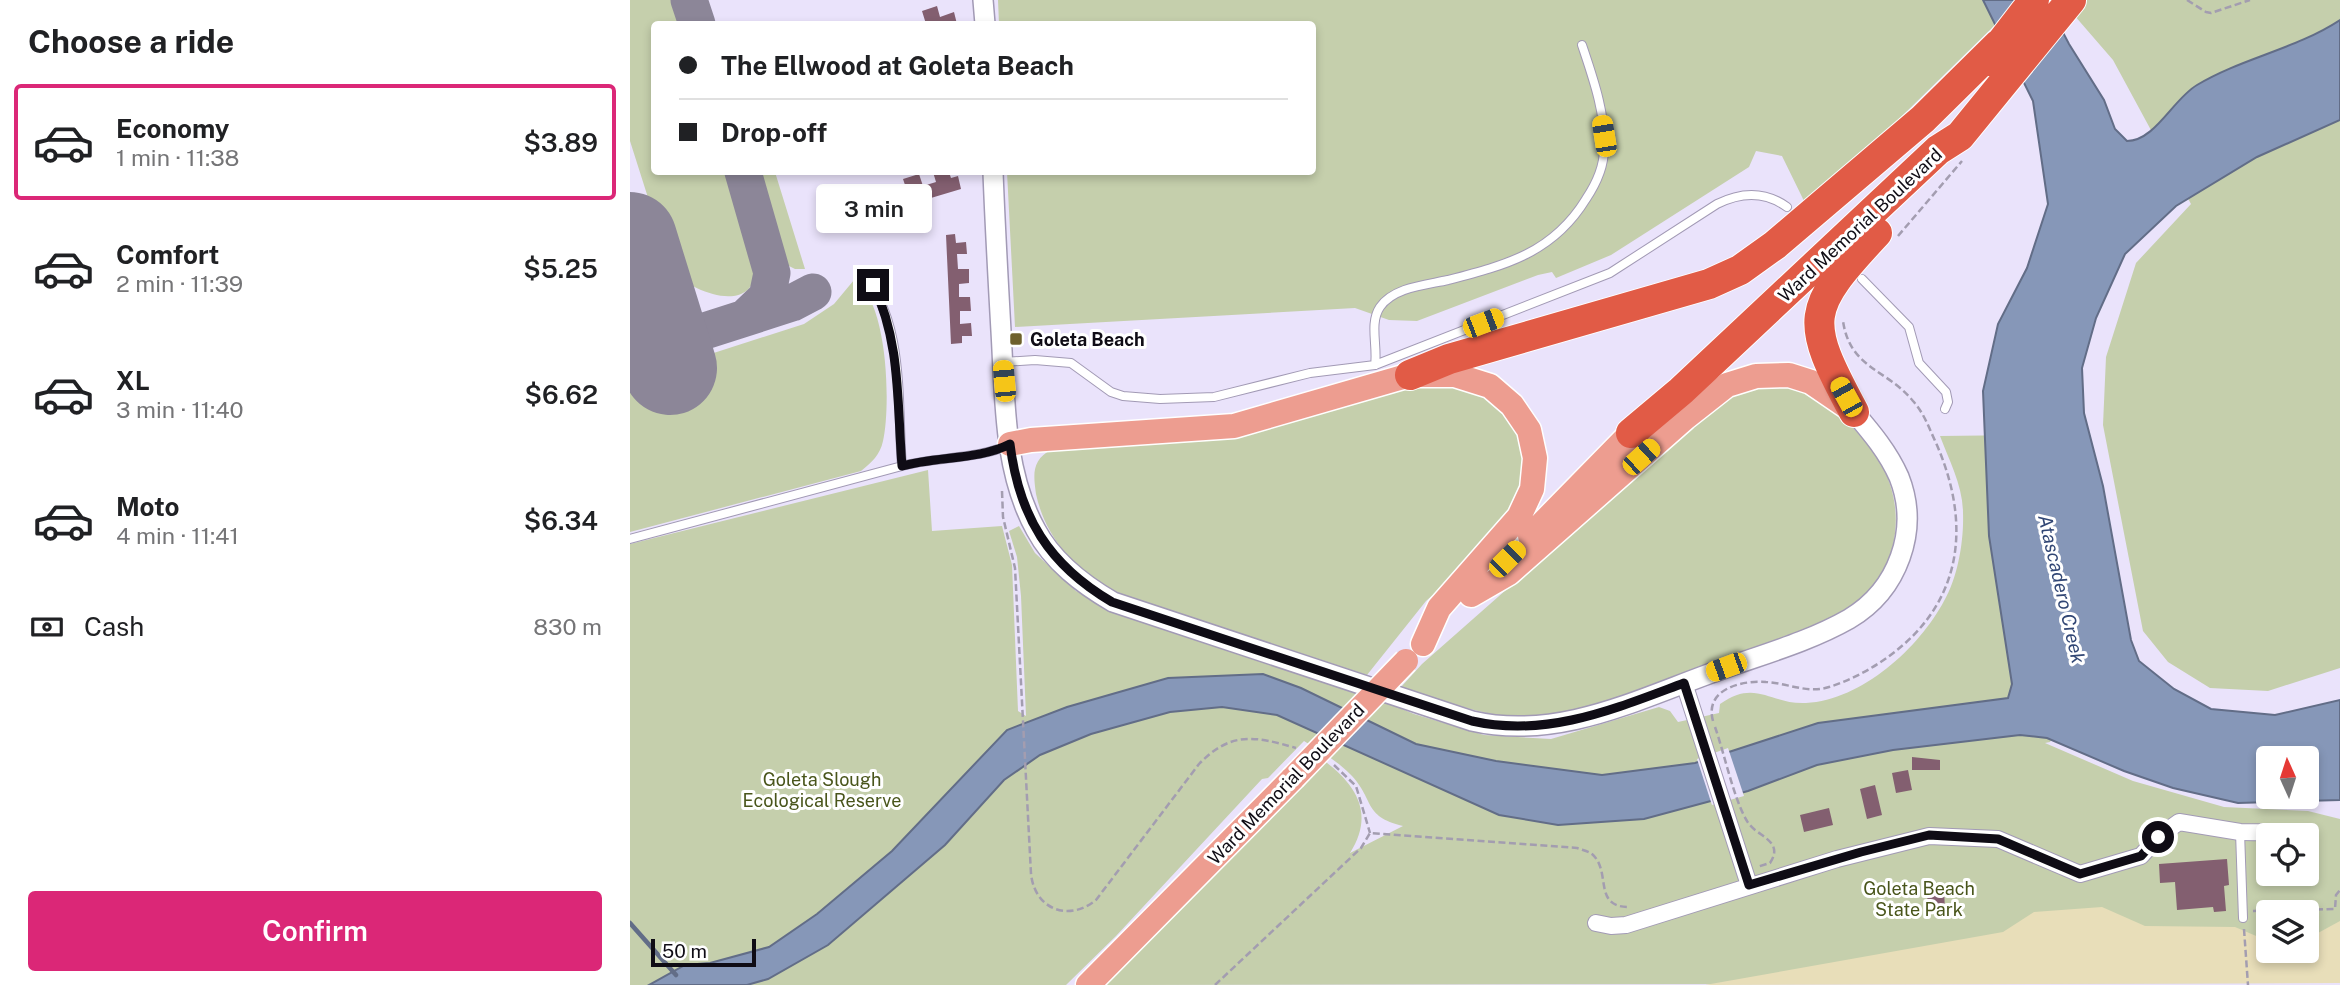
<!DOCTYPE html>
<meta charset="utf-8">
<style>
body{margin:0;font-family:"Public Sans",sans-serif;background:#f2f2f2;color:#202124;height:100vh;display:flex;flex-direction:column;font-size:26px;white-space:nowrap}
*{box-sizing:border-box;margin:0}
p{font-size:23px;color:#757577}
.icon{flex:none;width:38px;height:38px;fill:none;stroke:currentColor;stroke-width:2;stroke-linecap:round;stroke-linejoin:round}
.map{position:relative;flex:1;overflow:hidden}
.panel{display:flex;flex-direction:column;background:#fff;width:630px}
.panel>*{flex:none}
.top-card{position:absolute;left:21px;top:21px;width:665px;height:154px;border-radius:7px;box-shadow:0 4px 10px #0003;display:grid;align-content:center;height:154px;padding:0 28px;background:#fff}
.needle{width:46px;rotate:357deg}
.buttons{position:absolute;left:1626px;top:746px;display:grid;gap:14px}
.buttons a{display:grid;place-items:center;width:63px;height:63px;border-radius:7px;background:#fff;box-shadow:0 4px 10px #0003;font-size:35px}
.scale{position:absolute;left:21px;bottom:18px;width:105px;box-sizing:border-box;padding-left:7px;border:4px solid #0f0c15;border-top:0;font-size:19px;line-height:24px;white-space:nowrap;color:#0f0c15;-webkit-text-stroke:5px #fff;paint-order:stroke}
.end{position:absolute;width:32px;height:32px;margin:-16px;border:9px solid #0f0c15;background:#fff;box-shadow:0 0 0 4px #fff}
.from{border-radius:50%}
.bubble{position:absolute;height:49px;border-radius:7px;background:#fff;box-shadow:0 4px 10px #0003;font-size:23px;font-weight:600;line-height:49px;text-align:center}
.car{position:absolute;width:21px;height:42px;margin:-21px -10px;border-radius:9px;box-shadow:0 0 5px 2px #0007;background:linear-gradient(#f5c518 24%,#345 0 40%,#f5c518 0 76%,#345 0 86%,#f5c518 0)}
.top-card b{display:flex;align-items:center;gap:24px;height:66px;font-size:26px}
.top-card b+b{border-top:2px solid #e0e0e0}
.top-card i{width:18px;height:18px;background:#202124}
ul{padding:0;list-style:none}
li{display:flex;align-items:center;gap:21px;height:116px;margin:0 14px 10px;padding:0 14px;border:4px solid transparent;border-radius:7px}
li div{flex:1}
li b{display:block;font-size:26px}
li em{font-style:normal;font-weight:600}
li.on{border-color:#db2777}
li>.icon{width:63px;height:63px;stroke-width:1.5}
h2{padding:0 28px;font-size:32px;line-height:84px}
.pay{display:flex;align-items:center;gap:18px;height:77px;padding:0 28px;font-size:26px}
.pay p{margin-inline-start:auto}
.cta{display:flex;gap:14px;margin-top:auto;padding:14px 28px}
.cta a{flex:1;height:80px;border-radius:7px;background:#db2777;color:#fff;font-size:28px;font-weight:600;line-height:80px;text-align:center}
main{display:flex;flex:1;min-height:0}
.map>svg:first-child{display:block}
</style>
<main>
<section class="panel">
<h2>Choose a ride</h2>
<ul>
<li class="on"><svg class="icon" aria-label="car" viewBox="0 0 24 24"><path d="M5 17H2v-5l4-1 3-4h7l3 4 3 1v5h-3M9 17h6M6 11h13"/><circle cx="7" cy="17" r="2"/><circle cx="17" cy="17" r="2"/></svg><div><b>Economy</b><p>1 min · 11:38</p></div><em>$3.89</em></li>
<li><svg class="icon" aria-label="car" viewBox="0 0 24 24"><path d="M5 17H2v-5l4-1 3-4h7l3 4 3 1v5h-3M9 17h6M6 11h13"/><circle cx="7" cy="17" r="2"/><circle cx="17" cy="17" r="2"/></svg><div><b>Comfort</b><p>2 min · 11:39</p></div><em>$5.25</em></li>
<li><svg class="icon" aria-label="car" viewBox="0 0 24 24"><path d="M5 17H2v-5l4-1 3-4h7l3 4 3 1v5h-3M9 17h6M6 11h13"/><circle cx="7" cy="17" r="2"/><circle cx="17" cy="17" r="2"/></svg><div><b>XL</b><p>3 min · 11:40</p></div><em>$6.62</em></li>
<li><svg class="icon" aria-label="car" viewBox="0 0 24 24"><path d="M5 17H2v-5l4-1 3-4h7l3 4 3 1v5h-3M9 17h6M6 11h13"/><circle cx="7" cy="17" r="2"/><circle cx="17" cy="17" r="2"/></svg><div><b>Moto</b><p>4 min · 11:41</p></div><em>$6.34</em></li>
</ul>
<div class="pay"><svg class="icon" aria-label="cash" viewBox="0 0 24 24"><path d="M3 7h18v10H3z"/><circle cx="12" cy="12" r="2"/></svg>Cash<p>830 m</p></div>
<div class="cta"><a>Confirm</a></div>
</section>
<div class="map">
<svg width="1710" height="985" viewBox="0 0 1710 985">
<rect width="100%" height="100%" fill="#eae3fb"/>
<path fill="#c5cfac" fill-rule="evenodd" d="M0,0H45L52,24H24V172H98L126,262C129,317 65,295 41,270L0,141Z
M368,0H1357L1367,23L1225,162L1175,203L1152,156L1126,151L1119,167L981,255L926,278L922,272L908,275L787,321L759,320L725,308L385,327L377,172H682V24H369Z
M1431,0H1710V668L1638,691L1580,688L1538,662L1513,631L1473,425L1476,357L1506,263L1561,204L1483,60Z
M126,172H145L175,269H165L155,264Z
M224,280C258,299 261,406 253,441C250,455 242,462 231,471L0,532V380L174,324L204,304Z
M1150,384C1192,395 1224,423 1248,459C1280,509 1269,580 1214,611C1167,637 1111,652 1061,670C1019,685 963,713 920,717C868,723 819,702 771,687L792,664L1096,396L1121,385Z
M780,387H829L846,390L874,409L894,445L895,477L884,508L821,579L796,601L737,675C681,657 625,639 569,621C538,611 502,603 474,586C440,566 414,532 406,494C403,473 402,460 422,449Z
M1395,435L1444,704L1420,742L1415,743L1503,781L1594,807L1678,811L1710,819V983L476,985L696,762C728,787 744,815 720,853L773,826C732,816 745,799 720,774C706,760 690,751 674,741L638,778L632,779L486,936L436,985H0V544L298,470L302,531L372,526L382,565L388,711L396,716L391,596L387,557L379,531L389,526L405,553L446,591L495,617L724,689L784,714L854,735L921,739L1029,707L1040,711L1048,722L1089,713L1090,704C1126,678 1141,705 1176,703C1232,700 1289,648 1314,601C1328,577 1334,540 1333,513C1333,486 1319,460 1310,436ZM1638,835H1676V873H1638ZM1638,912H1676V950H1638Z"/>
<path fill="#e8deb9" d="M1472,907L1515,926L1605,927L1638,941V950H1676L1677,939L1710,921V983L1075,985L1373,932L1404,912Z"/>
<path fill="#8697b8" stroke="#626d87" stroke-width="2" fill-rule="evenodd" d="M1353,0H1416L1439,44L1474,100L1485,129L1497,141C1525,141 1543,99 1567,85C1612,58 1666,49 1710,20V120L1627,157L1546,206L1495,254L1466,318L1452,368L1454,413L1473,486L1501,640L1509,661L1544,689L1581,709L1645,715L1710,700V800L1608,803L1543,788L1494,771L1417,738L1390,735L1263,750L1187,765L1118,791L1014,819L928,825L869,815L647,715L592,707L540,712L461,734L410,755L374,780L315,845L198,945L138,979L117,985H19L55,965L80,963L139,947L187,914L262,851L377,730L437,707L538,678L633,674L671,688L786,744L866,761L972,775L1065,763L1188,723L1378,698L1382,684L1359,536L1353,391L1368,324L1397,268L1418,204L1403,101ZM1638,758H1676V796H1638Z"/>
<path fill="#eae3fb" d="M1098,748L1114,796L1082,805L1067,759Z"/>
<g fill="none" stroke-linecap="round" stroke-linejoin="round">
<path stroke="#626d87" stroke-width="4.5" d="M0,923L46,975"/>
<path stroke="#8c8698" stroke-width="37" d="M59,0L67,24
M113,172L142,273L137,297L116,317
M0,355L162,303L183,292"/>
<path stroke="#8c8698" stroke-width="94" d="M0,239L40,368"/>
</g>
<path fill="#835f70" d="M307,6L310,17L324,12L327,24H296L292,11Z
M303,172H319L321,178L328,176L331,189L244,215L241,203L248,201L244,188L260,184L263,196L277,191L273,179L289,174L293,186L306,182Z
M325,234L326,243L336,242L337,254H327L328,269H339V283L329,284V297H340L341,311H330V324L341,323L342,336H332V343L321,344L316,235Z
M1282,757L1310,760V770H1282Z
M1278,770L1282,790L1266,793L1262,773Z
M1245,785L1252,815L1237,819L1230,789Z
M1199,808L1203,825L1174,832L1170,815Z
M1597,859L1599,885L1594,886L1596,911L1584,912L1583,907L1547,910L1545,882L1530,883L1529,864Z
M1314,889L1315,911L1298,912L1297,890Z"/>
<g fill="none" stroke-linecap="round" stroke-linejoin="round">
<g stroke="#a29ab5" stroke-width="10">
<path id="service" d="M1232,279L1279,327L1289,363L1316,392L1318,402L1315,409
M374,362L405,360L441,363L481,392L493,396L530,399L584,397L680,373L745,365L980,273L1087,204C1111,192 1135,191 1157,207
M745,365C748,347 739,323 750,307C764,287 796,285 818,280C876,265 923,253 956,199C966,184 974,167 974,149C976,114 963,78 952,45
M272,466C305,457 350,459 378,445
M0,539L272,466C267,409 276,313 229,273
M1610,832L1613,918"/>
</g>
<g stroke="#a29ab5" stroke-width="18">
<path id="minor" d="M1054,683L1119,885
M966,923L981,926L996,925L1207,859L1299,836L1368,839L1450,874L1511,856L1528,837L1549,822L1610,832L1676,833"/>
</g>
<g stroke="#a29ab5" stroke-width="22">
<path id="tertiary" d="M353,0L355,24
M363,172C365,225 368,278 371,331C375,397 373,471 406,530C423,562 452,584 483,602L842,721C924,740 1000,703 1076,675C1123,657 1175,644 1219,619C1268,590 1290,530 1269,477C1258,452 1241,432 1224,412"/>
</g>
<g stroke="#fff" stroke-width="27">
<path id="primary" d="M380,444L401,440L604,426L780,375H825L860,386L882,405L899,430L905,458L902,489L889,517L809,608L793,644
M900,536L1001,433
M841,595L879,573L1055,418L1097,385L1126,376L1159,375L1181,382L1222,410
M458,985L663,778"/>
</g>
<g stroke="#fff" stroke-width="32">
<path id="motorway" d="M1357,61L1404,0
M780,375L819,359L1079,284L1110,270L1145,245L1293,119L1369,44
M1224,412C1174,319 1175,310 1247,233
M1001,433L1051,391L1308,150L1330,136L1441,0"/>
</g>
<path stroke="#a39db0" stroke-width="2.5" stroke-dasharray="7 3.5" stroke-linecap="butt" d="M1557,0L1576,12L1581,13L1620,0
M1268,236L1332,161
M372,491L373,517L385,568L401,874C405,910 439,922 466,900L569,764C601,731 625,736 666,748
M1083,721C1074,689 1112,680 1136,682C1157,683 1178,694 1199,687C1232,677 1269,653 1291,627C1338,572 1333,504 1306,443C1299,428 1294,413 1283,401C1257,369 1220,369 1213,321
M1085,727C1094,752 1104,800 1117,821C1126,837 1155,840 1140,863L1127,867
M704,765L726,786L740,833
M1623,911L1705,909L1706,895L1710,890
M1614,929L1618,985
M585,985L731,848L740,833L947,848C952,850 958,851 962,854C982,871 962,908 1000,907"/>
<use href="#service" stroke="#fff" stroke-width="8"/>
<use href="#minor" stroke="#fff" stroke-width="16"/>
<use href="#tertiary" stroke="#fff" stroke-width="19"/>
<use href="#primary" stroke="#ed9d90" stroke-width="24"/>
<use href="#motorway" stroke="#e15b46" stroke-width="30"/>
<g stroke="#fff" stroke-width="27" stroke-linecap="butt">
<path id="primary-bridge" d="M663,778L776,661"/>
</g>
<use href="#primary-bridge" stroke="#ed9d90" stroke-width="24"/>
</g>
<g fill="none" stroke-linecap="round" stroke-linejoin="round">
<path stroke="#0f0c15" stroke-width="9" d="M243,285C271,341 267,405 272,466C307,456 349,460 380,444C389,517 419,565 482,602L842,721C917,738 984,709 1054,683L1119,885L1231,852L1299,835L1368,839L1450,874L1511,856L1528,837"/>
</g>
<rect fill="#6e602d" stroke="#fff" stroke-width="2.5" x="379" y="332" width="14" height="14" rx="3.5"/>
<g text-anchor="middle" dominant-baseline="central" stroke-width="6" stroke-linejoin="round" paint-order="stroke">
<g font-size="18" fill="#0f0c15" stroke="#fff">
<text transform="translate(1230 225) rotate(-43)">Ward Memorial Boulevard</text>
<text transform="translate(656 784) rotate(-46)">Ward Memorial Boulevard</text>
</g>
<g font-size="18" font-weight="bold" fill="#0f0c15" stroke="#fff" text-anchor="start">
<text x="400" y="339">Goleta Beach</text>
</g>
<g font-size="18" fill="#49551b" stroke="#fff">
<text x="192" y="779">Goleta Slough<tspan x="192" dy="21">Ecological Reserve</tspan></text>
<text x="1289" y="888">Goleta Beach<tspan x="1289" dy="21">State Park</tspan></text>
</g>
<g font-size="19" font-style="italic" fill="#324775" stroke="#fff">
<text transform="translate(1432 589) rotate(77)">Atascadero Creek</text>
</g>
</g>
</svg>
<div class="buttons">
<a><svg class="needle" viewBox="-14 -14 28 28"><path d="M0-13l5 13h-10z" fill="#e53935"/><path d="M0 13l5-13h-10z" fill="#757577"/></svg></a>
<a><svg class="icon" aria-label="locate" viewBox="0 0 24 24"><circle cx="12" cy="12" r="6"/><path d="M12 2v4M12 18v4M2 12h4M18 12h4"/></svg></a>
<a><svg class="icon" aria-label="layers" viewBox="0 0 24 24"><path d="M12 4l9 5-9 5-9-5zM3 14l9 5 9-5"/></svg></a>
</div>
<div class="scale">50 m</div>
<i class="end from" style="left:1528px;top:837px"></i>
<i class="end" style="left:243px;top:285px"></i>
<div class="bubble" style="left:186px;top:184px;width:116px">3 min</div>
<i class="car" style="left:974px;top:136px;rotate:351deg"></i>
<i class="car" style="left:853px;top:323px;rotate:69deg"></i>
<i class="car" style="left:374px;top:381px;rotate:355deg"></i>
<i class="car" style="left:1216px;top:397px;rotate:331deg"></i>
<i class="car" style="left:1011px;top:457px;rotate:48deg"></i>
<i class="car" style="left:877px;top:559px;rotate:45deg"></i>
<i class="car" style="left:1096px;top:667px;rotate:250deg"></i>
<div class="top-card">
<b><i class="from"></i>The Ellwood at Goleta Beach</b>
<b><i></i>Drop-off</b>
</div>
</div>
</main>
